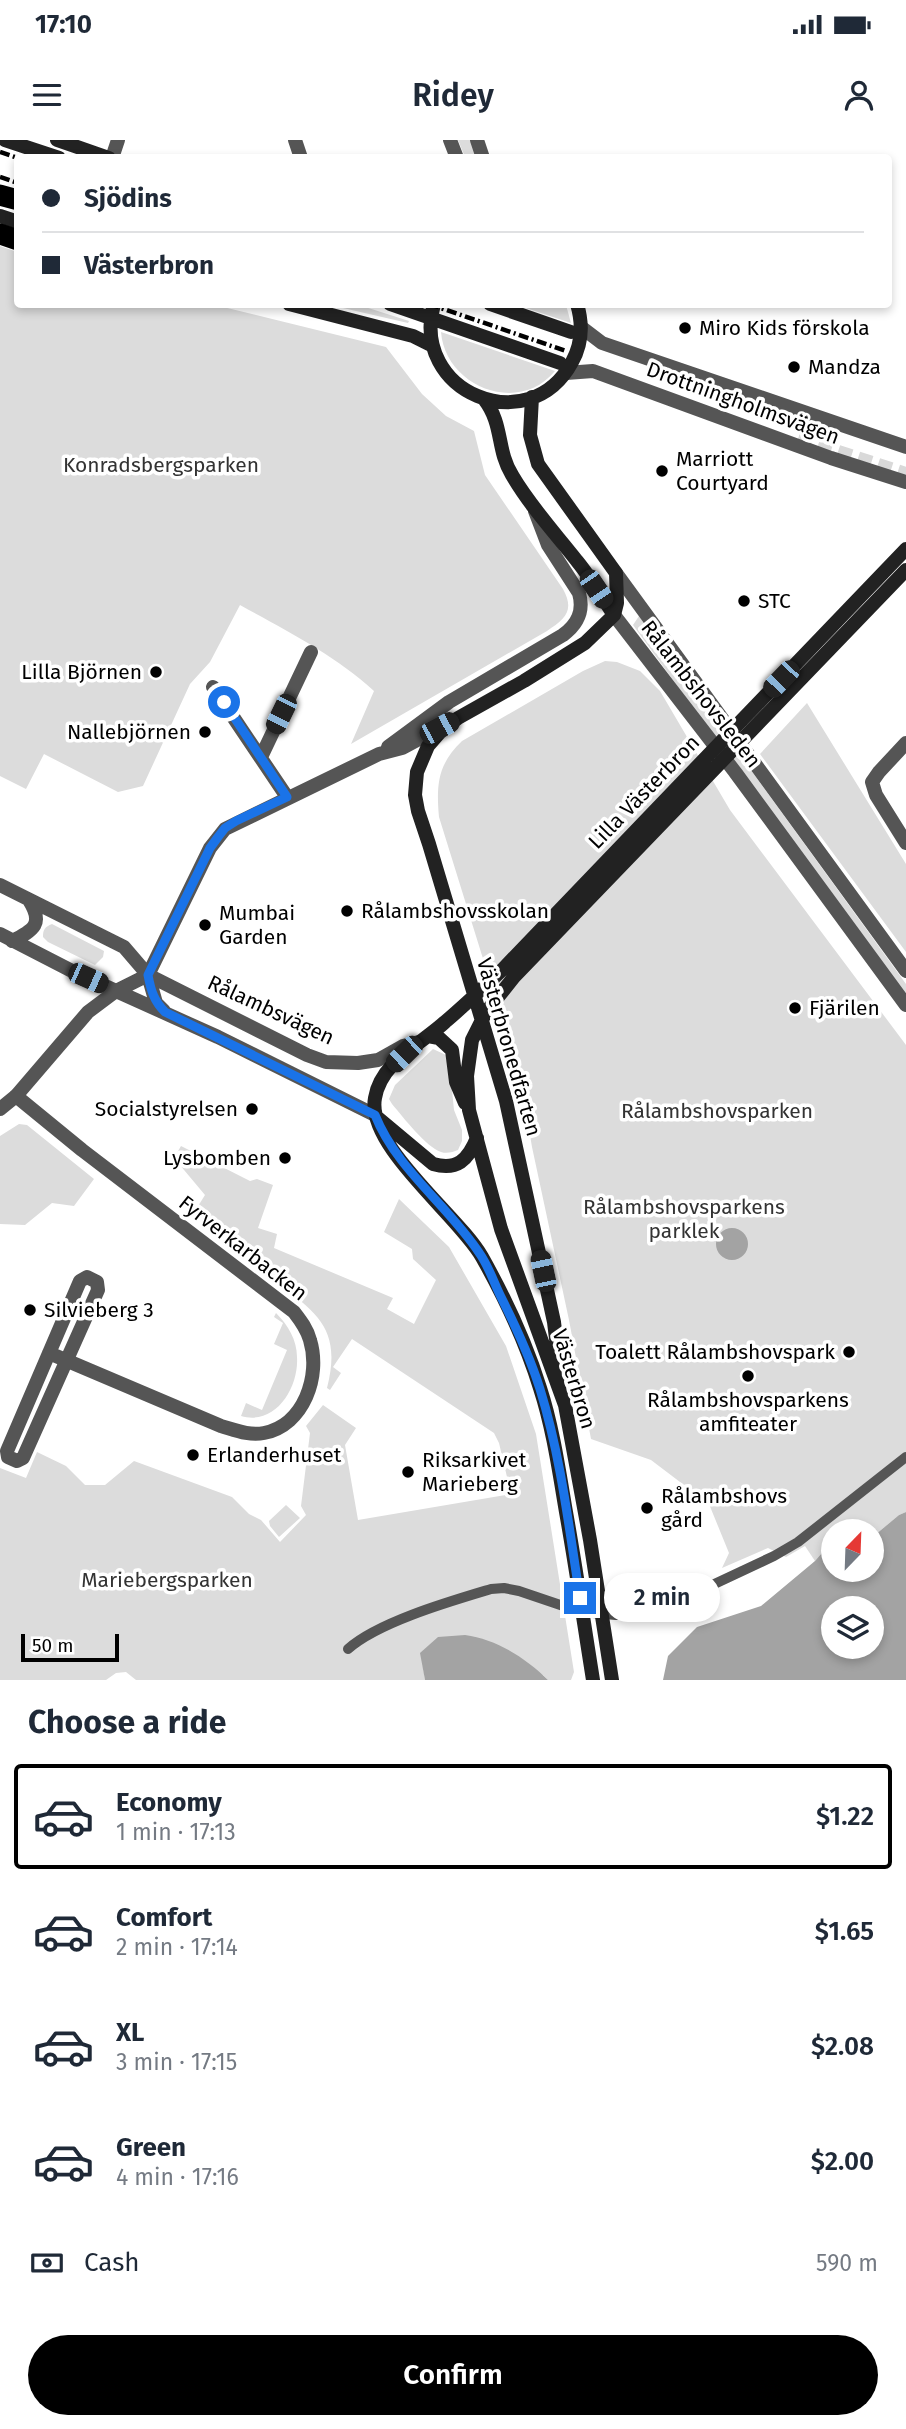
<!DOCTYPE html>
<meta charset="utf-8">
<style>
body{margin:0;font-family:"Fira Sans",sans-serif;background:#f6f6f7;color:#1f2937;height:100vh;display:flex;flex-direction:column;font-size:26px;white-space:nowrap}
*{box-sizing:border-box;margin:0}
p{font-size:23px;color:#747a83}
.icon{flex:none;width:38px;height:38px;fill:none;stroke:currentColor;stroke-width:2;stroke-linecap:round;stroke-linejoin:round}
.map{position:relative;height:1540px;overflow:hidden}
.side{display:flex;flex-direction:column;background:#fff;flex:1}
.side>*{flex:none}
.guide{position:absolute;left:14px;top:14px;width:878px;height:154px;border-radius:7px;box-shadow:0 4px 10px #0003;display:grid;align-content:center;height:154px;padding:0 28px;background:#fff}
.needle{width:46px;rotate:23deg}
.fabs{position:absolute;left:821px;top:1379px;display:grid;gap:14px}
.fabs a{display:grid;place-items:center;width:63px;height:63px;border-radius:50%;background:#fff;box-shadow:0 4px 10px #0003;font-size:35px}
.scale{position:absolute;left:21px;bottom:18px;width:98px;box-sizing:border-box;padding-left:7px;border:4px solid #000;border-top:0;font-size:19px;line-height:24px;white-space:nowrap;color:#000;-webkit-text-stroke:5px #fff;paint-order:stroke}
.end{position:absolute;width:32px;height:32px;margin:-16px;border:9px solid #1a73e8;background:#fff;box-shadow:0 0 0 4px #fff}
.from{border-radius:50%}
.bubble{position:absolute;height:49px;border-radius:24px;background:#fff;box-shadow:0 4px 10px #0003;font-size:23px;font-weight:600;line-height:49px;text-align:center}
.car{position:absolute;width:21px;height:42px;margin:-21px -10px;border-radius:9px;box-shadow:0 0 5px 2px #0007;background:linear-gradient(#222 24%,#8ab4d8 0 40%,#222 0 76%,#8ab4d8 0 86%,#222 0)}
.guide b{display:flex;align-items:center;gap:24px;height:66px;font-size:26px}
.guide b+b{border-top:2px solid #e0e1e3}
.guide i{width:18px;height:18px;background:#1f2937}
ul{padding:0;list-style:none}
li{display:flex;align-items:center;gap:21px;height:105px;margin:0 14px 10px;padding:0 14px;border:4px solid transparent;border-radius:7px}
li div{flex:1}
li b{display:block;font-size:26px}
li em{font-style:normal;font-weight:600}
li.selected{border-color:#000}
li>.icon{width:63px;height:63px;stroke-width:1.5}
h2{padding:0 28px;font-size:32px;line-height:84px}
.pay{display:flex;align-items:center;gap:18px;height:77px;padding:0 28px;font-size:26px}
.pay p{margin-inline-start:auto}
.cta{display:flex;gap:14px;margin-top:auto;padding:14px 28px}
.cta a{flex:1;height:80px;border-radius:42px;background:#000;color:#fff;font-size:28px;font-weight:600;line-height:80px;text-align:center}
.status{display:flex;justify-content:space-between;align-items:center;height:49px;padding:0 35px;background:#fff;direction:ltr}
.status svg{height:19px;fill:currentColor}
header{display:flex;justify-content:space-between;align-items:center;height:91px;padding:0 28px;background:#fff;font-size:32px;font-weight:600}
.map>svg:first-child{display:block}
</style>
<div class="status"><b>17:10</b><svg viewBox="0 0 49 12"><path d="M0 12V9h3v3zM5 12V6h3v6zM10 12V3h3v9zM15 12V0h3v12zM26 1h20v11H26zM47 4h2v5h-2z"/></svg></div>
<header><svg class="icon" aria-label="menu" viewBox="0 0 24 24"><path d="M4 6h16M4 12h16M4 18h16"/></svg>Ridey<svg class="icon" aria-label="person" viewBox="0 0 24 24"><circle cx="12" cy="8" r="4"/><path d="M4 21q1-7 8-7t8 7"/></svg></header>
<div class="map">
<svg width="906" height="1540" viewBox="0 0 906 1540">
<rect width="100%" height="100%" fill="#fff"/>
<path fill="#dcdcdc" d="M458,0H470L477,17H465Z
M0,106L17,112L18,164L215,165L386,207L422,254L446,276L474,291L485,335L563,449C575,471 565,479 547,491L351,604L374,551C335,515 287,491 240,465L210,522L190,544L143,646L118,652L44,614L26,649L0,636Z
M330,165H359L409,181L408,183Z
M517,165H566L571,183Z
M441,192L555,231C518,276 445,246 441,192Z
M639,476L906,844V860L633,485Z
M605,521L617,522L640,531L660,551L730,670L906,905V1372L899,1375L875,1395L872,1391L856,1389V1391H833V1406L827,1407L815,1421L805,1406L786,1417L768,1408L722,1428L729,1413L709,1364L651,1320L591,1299L569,1180L532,1007L521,941L439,677C436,644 438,624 462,601L583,531Z
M807,563L906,724V812L760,614Z
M52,784L104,811L103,817L95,825L48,802L43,797C43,789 45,787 52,784Z
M433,909L446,915L451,940L454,970L462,990V1001L458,1010C453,1012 447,1014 441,1012C426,1007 403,977 392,964L389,959L395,945Z
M19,984L27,985L94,1039L74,1066L52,1063L25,1085L0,1084V996Z
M181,1006L250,1041L257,1039L273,1045L258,1088L277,1094L274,1108L393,1158L387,1169L414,1184L436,1140L413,1119L412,1109L384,1092L399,1059L449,1107L506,1206L536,1294L574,1532L571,1540H548L543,1535L421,1513L425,1540H136L126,1532L116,1533L106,1540H0V1328L26,1338L37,1312L66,1326L85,1345H105L134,1321L232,1357L249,1374L261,1380L280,1402L306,1375L301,1366L310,1293L306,1286L323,1265L356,1288L345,1305L358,1380L511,1354L499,1303L494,1293L352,1199L333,1227L341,1233L330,1250L327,1248C341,1193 321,1175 280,1145C264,1133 248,1121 232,1109L238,1099L195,1071L205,1055L174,1018Z
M276,1173C288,1185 297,1200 297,1217C299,1248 275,1286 241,1276L246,1263L262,1270L287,1210L274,1204L283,1183L274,1177Z
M286,1365L300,1378L279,1397L270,1386L269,1381Z"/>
<path fill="#a3a3a3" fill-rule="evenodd" d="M716 1104a16 16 0 1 1 32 0a16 16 0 1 1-32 0Z
M906,1372V1540H663L668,1516L697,1487L761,1466L815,1421L827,1407L833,1406V1430H872V1394L875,1395L899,1375ZM833,1468H872V1507H833Z
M465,1495C496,1499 526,1518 548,1540H425L420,1513L438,1497Z"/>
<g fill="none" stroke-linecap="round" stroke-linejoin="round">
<path stroke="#d9d9d9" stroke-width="14" stroke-dasharray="14 7" stroke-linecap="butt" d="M798,299L906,334"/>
<path stroke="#555" stroke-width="10" d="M348,1509C378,1482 451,1461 491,1449L504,1448L519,1451L581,1472L616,1475L646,1473L708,1447L774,1416L798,1402L906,1317"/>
<path stroke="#555" stroke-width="14" d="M295,0L301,18
M112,18L118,0
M581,187L602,203L906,307
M566,233L593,231L831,318L906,342
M213,547L287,657
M906,603L879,632L872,642L876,655L906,703
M262,615L311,512
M16,956L82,1010L294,1172C301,1181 307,1189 310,1200C321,1236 304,1285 264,1293C249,1296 235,1290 221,1286L49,1213
M87,1137L97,1142L98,1150L23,1318L17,1321L8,1317L7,1311L80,1141Z"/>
<path stroke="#555" stroke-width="14" d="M450,0L457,18
M477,0L483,18
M616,433L906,831
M614,475L735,632L906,865
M388,607L449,562L563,495C578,484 584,471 579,453L548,405L535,371
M0,745L124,807L148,835L307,915L326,922L358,923L378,920L403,906L419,902
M0,794L74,832L218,897L375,975
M12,801C34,790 44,784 29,760
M148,835L156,863L164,871
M0,969L16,956L88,872L116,851L148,835L210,708L225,689L379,614L402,608L445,585"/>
<path stroke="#222" stroke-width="14" d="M5,0L59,18
M57,0L109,18
M0,76L18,82
M289,164L413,196L433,206
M390,164L560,223
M434,164C409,252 529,302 572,222C582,204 583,184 577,164
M490,164L571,192
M532,257L530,295L538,324L616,433L617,463L614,475L585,503L524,541L458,578L441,591L428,606L417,632L415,655L418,671L429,704L506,961L554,1182L561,1240
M484,259C504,285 496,309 512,335C530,366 555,393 577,421C591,438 602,457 614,475
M428,896L439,898L452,910L456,942L465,963
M378,978L433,1024C457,1031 468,1020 477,998
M593,1540C584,1484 576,1428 566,1372C559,1331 553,1288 540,1248C526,1203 505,1158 482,1117C459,1076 366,1006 375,958C381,922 420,905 445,882C465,865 484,847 503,829L906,409
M612,1540L590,1400L565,1265L501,1089L469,970L467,936L472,900L486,872L514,837L906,430"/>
<path stroke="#000" stroke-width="21" d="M0,55L18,60
M0,94L18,100"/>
<path stroke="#000" stroke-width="4.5" stroke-dasharray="10 3.5 2 3.5" stroke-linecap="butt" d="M0,12L18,18
M0,37L18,43
M429,164L566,211"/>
</g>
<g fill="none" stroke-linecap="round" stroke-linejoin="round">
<path stroke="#1a73e8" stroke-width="9" d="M224,562L287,657L236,681L225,688L218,697L210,708L148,835C151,851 154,861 165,872L375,975C397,1030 448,1065 480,1114C489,1127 494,1143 501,1157C516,1187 530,1217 540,1249C561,1317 569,1388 580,1458"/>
</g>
<g fill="#000" stroke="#fff" stroke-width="2.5">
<circle cx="685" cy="188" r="7"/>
<circle cx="794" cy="227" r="7"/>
<circle cx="662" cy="331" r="7"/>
<circle cx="744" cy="461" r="7"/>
<circle cx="156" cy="532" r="7"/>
<circle cx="205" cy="592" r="7"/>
<circle cx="347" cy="771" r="7"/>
<circle cx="205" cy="785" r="7"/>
<circle cx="795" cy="868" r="7"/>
<circle cx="252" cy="969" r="7"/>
<circle cx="285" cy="1018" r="7"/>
<circle cx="30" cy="1170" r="7"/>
<circle cx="849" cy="1212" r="7"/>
<circle cx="748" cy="1236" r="7"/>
<circle cx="193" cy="1315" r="7"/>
<circle cx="408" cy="1332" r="7"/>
<circle cx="647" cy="1368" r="7"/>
</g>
<g text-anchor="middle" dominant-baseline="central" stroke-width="7" stroke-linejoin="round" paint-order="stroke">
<g font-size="21" fill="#000" stroke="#fff" text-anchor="start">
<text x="699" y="188">Miro Kids förskola</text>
<text x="808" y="227">Mandza</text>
<text x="676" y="319">Marriott<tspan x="676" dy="24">Courtyard</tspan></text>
<text x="758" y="461">STC</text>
<text x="142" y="532" text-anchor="end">Lilla Björnen</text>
<text x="191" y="592" text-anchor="end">Nallebjörnen</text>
<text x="361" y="771">Rålambshovsskolan</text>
<text x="219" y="773">Mumbai<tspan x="219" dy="24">Garden</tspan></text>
<text x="809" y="868">Fjärilen</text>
<text x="238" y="969" text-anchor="end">Socialstyrelsen</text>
<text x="271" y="1018" text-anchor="end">Lysbomben</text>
<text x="44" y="1170">Silvieberg 3</text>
<text x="835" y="1212" text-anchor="end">Toalett Rålambshovspark</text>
<text x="748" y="1260" text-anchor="middle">Rålambshovsparkens<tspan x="748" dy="24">amfiteater</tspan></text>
<text x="207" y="1315">Erlanderhuset</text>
<text x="422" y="1320">Riksarkivet<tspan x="422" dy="24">Marieberg</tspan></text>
<text x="661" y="1356">Rålambshovs<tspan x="661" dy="24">gård</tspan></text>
</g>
<g font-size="21" fill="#000" stroke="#fff">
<text transform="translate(743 263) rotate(20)">Drottningholmsvägen</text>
<text transform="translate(701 554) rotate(52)">Rålambshovsleden</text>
<text transform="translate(644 652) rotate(-46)">Lilla Västerbron</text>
<text transform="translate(271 870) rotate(25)">Rålambsvägen</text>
<text transform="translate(509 907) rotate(74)">Västerbronedfarten</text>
<text transform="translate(243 1108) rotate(38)">Fyrverkarbacken</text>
<text transform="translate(574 1239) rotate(73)">Västerbron</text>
</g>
<g font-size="21" fill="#333" stroke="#fff">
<text x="161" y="325">Konradsbergsparken</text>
<text x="717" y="971">Rålambshovsparken</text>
<text x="684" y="1067">Rålambshovsparkens<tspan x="684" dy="24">parklek</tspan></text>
<text x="167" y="1440">Mariebergsparken</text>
</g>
</g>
</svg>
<div class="fabs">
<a><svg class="needle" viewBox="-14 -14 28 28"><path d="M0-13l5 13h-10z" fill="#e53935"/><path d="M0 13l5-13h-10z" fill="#747a83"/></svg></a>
<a><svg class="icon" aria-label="layers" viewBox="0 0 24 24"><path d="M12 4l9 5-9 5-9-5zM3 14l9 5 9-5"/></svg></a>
</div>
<div class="scale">50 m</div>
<i class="end from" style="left:224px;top:562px"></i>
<i class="end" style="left:580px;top:1458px"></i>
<div class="bubble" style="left:604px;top:1433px;width:116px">2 min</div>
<i class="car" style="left:596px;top:449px;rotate:146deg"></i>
<i class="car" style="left:781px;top:539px;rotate:224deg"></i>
<i class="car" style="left:281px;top:574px;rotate:206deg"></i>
<i class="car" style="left:439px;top:588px;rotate:62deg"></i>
<i class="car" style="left:88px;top:838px;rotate:114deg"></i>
<i class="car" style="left:404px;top:914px;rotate:226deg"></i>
<i class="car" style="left:543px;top:1131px;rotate:348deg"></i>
<div class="guide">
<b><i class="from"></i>Sjödins</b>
<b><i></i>Västerbron</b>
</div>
</div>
<section class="side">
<h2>Choose a ride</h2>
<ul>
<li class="selected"><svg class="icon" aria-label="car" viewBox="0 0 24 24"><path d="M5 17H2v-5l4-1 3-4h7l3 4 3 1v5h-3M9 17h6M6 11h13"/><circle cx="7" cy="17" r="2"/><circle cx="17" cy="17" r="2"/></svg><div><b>Economy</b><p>1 min · 17:13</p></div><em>$1.22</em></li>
<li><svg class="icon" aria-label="car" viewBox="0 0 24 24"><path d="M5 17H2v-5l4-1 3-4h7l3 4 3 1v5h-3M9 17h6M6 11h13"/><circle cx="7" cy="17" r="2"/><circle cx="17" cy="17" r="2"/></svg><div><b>Comfort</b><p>2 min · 17:14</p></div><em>$1.65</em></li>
<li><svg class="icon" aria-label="car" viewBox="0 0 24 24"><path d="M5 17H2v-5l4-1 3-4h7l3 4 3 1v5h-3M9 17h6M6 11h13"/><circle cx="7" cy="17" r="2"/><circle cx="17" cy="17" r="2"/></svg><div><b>XL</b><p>3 min · 17:15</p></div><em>$2.08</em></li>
<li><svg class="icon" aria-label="car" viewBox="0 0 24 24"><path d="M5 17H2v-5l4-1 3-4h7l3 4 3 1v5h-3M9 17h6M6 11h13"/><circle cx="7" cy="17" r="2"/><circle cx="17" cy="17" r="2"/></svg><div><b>Green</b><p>4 min · 17:16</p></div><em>$2.00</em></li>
</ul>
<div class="pay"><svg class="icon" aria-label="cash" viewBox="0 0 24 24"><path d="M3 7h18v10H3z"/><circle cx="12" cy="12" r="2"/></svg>Cash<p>590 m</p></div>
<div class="cta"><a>Confirm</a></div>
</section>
